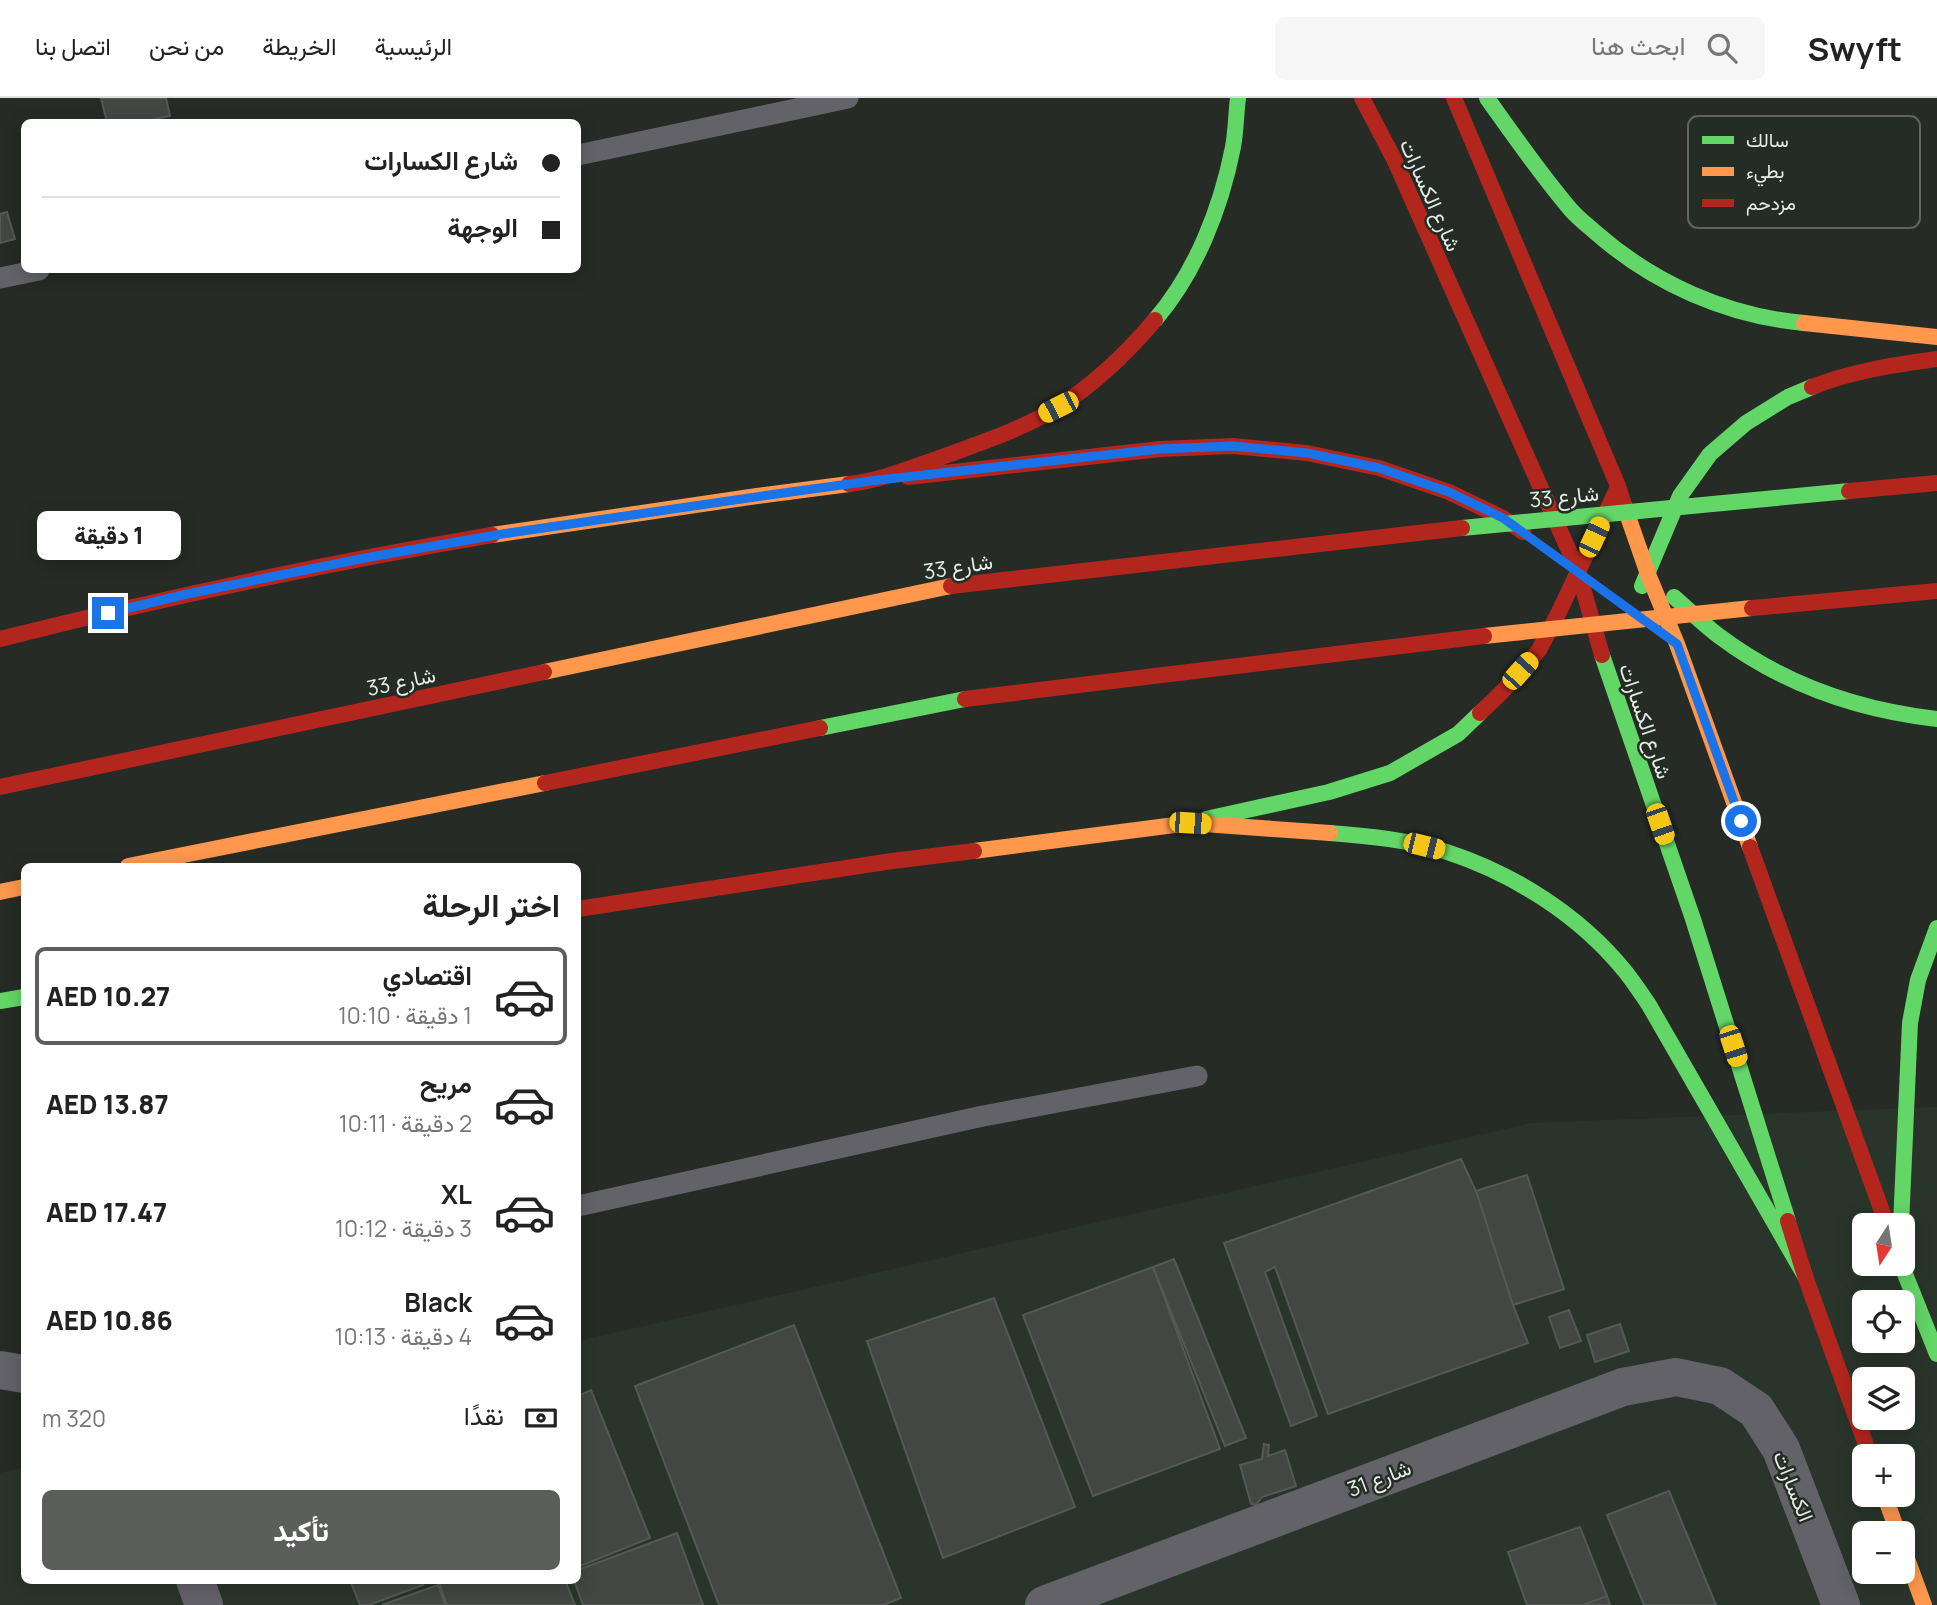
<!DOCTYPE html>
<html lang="ar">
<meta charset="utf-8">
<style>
body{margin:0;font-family:Manrope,Vazirmatn,sans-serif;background:#f6f6f6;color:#222;direction:rtl;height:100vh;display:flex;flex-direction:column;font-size:26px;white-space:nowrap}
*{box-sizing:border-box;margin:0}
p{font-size:23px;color:#767676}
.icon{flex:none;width:38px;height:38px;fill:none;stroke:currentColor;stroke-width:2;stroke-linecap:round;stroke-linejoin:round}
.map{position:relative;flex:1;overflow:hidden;direction:ltr}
.side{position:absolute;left:21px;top:765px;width:560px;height:721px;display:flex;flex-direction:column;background:#fff;border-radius:10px;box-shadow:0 4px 18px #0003;direction:rtl}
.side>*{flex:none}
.hud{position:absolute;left:21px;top:21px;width:560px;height:154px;border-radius:10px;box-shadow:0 4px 18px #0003;direction:rtl;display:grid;align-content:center;height:154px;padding:0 21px;background:#fff}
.needle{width:46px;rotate:192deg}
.controls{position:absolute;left:1852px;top:1115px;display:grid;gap:14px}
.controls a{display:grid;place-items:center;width:63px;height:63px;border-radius:10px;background:#fff;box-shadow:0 4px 18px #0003;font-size:35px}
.end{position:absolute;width:32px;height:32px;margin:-16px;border:9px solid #1a73e8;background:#fff;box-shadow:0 0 0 4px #fff}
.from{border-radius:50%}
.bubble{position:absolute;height:49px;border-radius:10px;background:#fff;box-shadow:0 4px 18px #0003;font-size:23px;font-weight:800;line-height:49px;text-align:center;direction:rtl}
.car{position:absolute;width:21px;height:42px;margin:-21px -10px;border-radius:9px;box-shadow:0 0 5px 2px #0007;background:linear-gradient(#f5c518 24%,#345 0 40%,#f5c518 0 76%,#345 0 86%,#f5c518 0)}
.hud b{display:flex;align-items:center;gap:24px;height:66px;font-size:26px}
.hud b+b{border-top:2px solid #e0e0e0}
.hud i{width:18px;height:18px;background:#222}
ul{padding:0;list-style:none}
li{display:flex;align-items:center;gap:21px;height:98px;margin:0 14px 10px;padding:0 7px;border:4px solid transparent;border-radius:10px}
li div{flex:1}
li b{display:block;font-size:26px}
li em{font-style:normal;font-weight:800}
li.active{border-color:#5c5e5c}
li>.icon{width:63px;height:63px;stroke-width:1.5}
h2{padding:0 21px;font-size:32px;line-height:84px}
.pay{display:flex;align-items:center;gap:18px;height:77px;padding:0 21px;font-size:26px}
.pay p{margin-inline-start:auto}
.cta{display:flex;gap:14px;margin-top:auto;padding:14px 21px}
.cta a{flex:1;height:80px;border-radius:10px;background:#5c5e5c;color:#fff;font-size:28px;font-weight:800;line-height:80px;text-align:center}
header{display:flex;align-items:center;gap:42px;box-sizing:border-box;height:98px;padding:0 35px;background:#fff;border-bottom:2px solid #e0e0e0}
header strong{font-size:33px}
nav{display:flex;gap:38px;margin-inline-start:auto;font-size:24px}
.search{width:490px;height:63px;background:#f6f6f6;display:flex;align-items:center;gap:18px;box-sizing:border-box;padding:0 24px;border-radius:10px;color:#767676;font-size:26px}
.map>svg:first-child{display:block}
</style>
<header>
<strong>Swyft</strong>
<div class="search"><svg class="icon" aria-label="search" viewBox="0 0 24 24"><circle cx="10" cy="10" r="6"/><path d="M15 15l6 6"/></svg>ابحث هنا</div>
<nav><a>الرئيسية</a><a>الخريطة</a><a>من نحن</a><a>اتصل بنا</a></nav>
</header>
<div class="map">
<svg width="1937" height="1507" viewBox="0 0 1937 1507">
<rect width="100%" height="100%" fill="#262b26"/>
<path fill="#29352a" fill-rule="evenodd" d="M1937,1009V1507H0V1375L24,1369V1482H578V1243L1531,1025ZM1864,1127H1902V1166H1864ZM1864,1204H1902V1242H1864ZM1864,1281H1902V1320H1864ZM1864,1358H1902V1396H1864ZM1864,1435H1902V1474H1864Z"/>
<path fill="#424743" stroke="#555955" stroke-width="2" d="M101,0H166L170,18L140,24H107Z
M7,114L15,141L0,145V116Z
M1461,1061L1476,1093L1513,1207L1528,1245L1328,1316L1275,1169L1265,1174L1317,1318L1291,1328L1224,1145Z
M1527,1077L1564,1191L1513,1207L1476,1093Z
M1174,1161L1246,1340L1225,1348L1153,1169Z
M1153,1169L1220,1351L1093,1398L1023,1217Z
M994,1200L1075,1409L943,1460L867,1243Z
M1569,1212L1581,1243L1560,1250L1549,1219Z
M1620,1226L1629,1253L1595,1264L1587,1237Z
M794,1227L901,1500L883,1507H719L635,1288Z
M591,1292L650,1440L578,1469V1298Z
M1264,1346L1269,1347L1268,1358L1285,1352L1296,1388L1262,1399L1256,1407L1251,1406L1240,1367L1262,1361Z
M1669,1393L1716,1507H1644L1607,1417Z
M1580,1429L1607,1498L1583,1507H1527L1508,1454Z
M677,1435L703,1507H583L574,1482H578V1472Z
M350,1482H421L423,1487L369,1507H360Z
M438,1482H565L575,1507H447Z
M438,1487L445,1507H382Z
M1607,1498L1610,1507H1583Z"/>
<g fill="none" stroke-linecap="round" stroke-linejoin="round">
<path stroke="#646269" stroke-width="21" d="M578,57L848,0
M0,180L39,172
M578,1108L983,1018L1197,978"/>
<path stroke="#646269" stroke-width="38" d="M0,1272L24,1276
M195,1482L204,1507
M1044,1507L1623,1289L1676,1279L1720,1288L1756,1312L1781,1351L1841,1507"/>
<path stroke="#63d668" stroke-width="16" d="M1487,0C1514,38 1541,77 1571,112C1578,120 1587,127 1595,134C1653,185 1726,218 1804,225
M1155,222C1196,174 1221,110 1233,49C1236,33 1236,16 1238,0
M1642,488L1680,398L1710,356L1746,325L1788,299L1812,289
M1674,499C1689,512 1703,526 1719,538C1783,586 1857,612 1937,621
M1602,557L1693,821L1788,1123
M820,630L965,601
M1206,721L1329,694L1390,675L1458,636L1480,615
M1330,735C1369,738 1410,742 1447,754C1514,776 1579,817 1624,872C1633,883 1641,895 1649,907L1805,1178
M0,903L24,899
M1901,1127L1910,925L1918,882L1937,830
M1901,1166L1937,1256"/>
<path stroke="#ff974d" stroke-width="16" d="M1804,225L1937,239
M1624,407L1648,476L1677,546L1750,749
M492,437L757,398L849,386
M544,574L951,488
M974,753L1190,725L1330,735
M128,768L545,685
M0,794L24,789
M1884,1396L1898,1435
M1902,1447L1924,1507"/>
<path stroke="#b3261e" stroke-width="16" d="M1362,0L1394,61L1578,473L1602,557
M1454,0L1618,388L1624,407
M1812,289C1852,273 1894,267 1937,261
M908,379L1160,351L1233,348L1307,355L1379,370L1449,394L1503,420L1523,434
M849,386C882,382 911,370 942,359C980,345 1020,332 1055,311C1094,287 1126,256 1155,222
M0,541C163,500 327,465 492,437
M1480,615L1502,594L1539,552L1559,514L1618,389
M545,685L820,630
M0,689L544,574
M1750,749L1887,1127
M578,811L892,763L974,753
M1788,1123L1805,1178L1870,1358"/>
<path stroke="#63d668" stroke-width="16" d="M1462,430L1849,393"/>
<path stroke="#ff974d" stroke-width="16" d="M1484,538L1752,510"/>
<path stroke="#b3261e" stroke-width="16" d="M1849,393L1937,385
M951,488L1462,430
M1752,510L1937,493
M965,601L1484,538"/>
</g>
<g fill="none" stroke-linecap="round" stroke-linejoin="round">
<path stroke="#1a73e8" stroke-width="9" d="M108,515L187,496L370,459L502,436L769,397L878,382L1160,351L1233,348L1307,355L1379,370L1449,394L1503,420L1677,546L1741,723"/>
</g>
<g text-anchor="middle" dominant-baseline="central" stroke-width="5" stroke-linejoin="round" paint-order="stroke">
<g font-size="21" fill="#e6ece7" stroke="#242d25">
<text transform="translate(1431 97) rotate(66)">شارع الكسارات</text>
<text transform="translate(1564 398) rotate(-6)">شارع 33</text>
<text transform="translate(958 468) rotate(-9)">شارع 33</text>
<text transform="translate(401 583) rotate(-12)">شارع 33</text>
<text transform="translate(1646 623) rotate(71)">شارع الكسارات</text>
<text transform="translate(1379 1380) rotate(-21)">شارع 31</text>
<text transform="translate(1794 1388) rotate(68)">الكسارات</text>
</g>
</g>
<rect x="1688" y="18" width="232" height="112" rx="10" fill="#242d25" stroke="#5e665f" stroke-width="2"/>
<rect x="1702" y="38" width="32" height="8" fill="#63d668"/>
<rect x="1702" y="69" width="32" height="9" fill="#ff974d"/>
<rect x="1702" y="101" width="32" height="8" fill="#b3261e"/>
<g font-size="19" fill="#e6ece7">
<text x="1746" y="49">سالك</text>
<text x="1746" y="80">بطيء</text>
<text x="1746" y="112">مزدحم</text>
</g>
</svg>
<div class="controls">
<a><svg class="needle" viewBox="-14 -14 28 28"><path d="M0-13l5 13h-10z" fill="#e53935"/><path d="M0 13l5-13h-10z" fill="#767676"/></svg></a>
<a><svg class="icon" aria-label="locate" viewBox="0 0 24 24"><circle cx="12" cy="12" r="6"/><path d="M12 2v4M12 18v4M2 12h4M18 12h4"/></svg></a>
<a><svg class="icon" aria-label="layers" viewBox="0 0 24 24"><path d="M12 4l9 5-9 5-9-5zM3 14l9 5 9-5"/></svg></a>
<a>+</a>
<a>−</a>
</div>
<i class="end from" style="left:1741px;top:723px"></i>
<i class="end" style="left:108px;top:515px"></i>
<div class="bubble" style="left:37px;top:413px;width:144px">1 دقيقة</div>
<i class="car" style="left:1058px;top:309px;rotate:243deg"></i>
<i class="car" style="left:1594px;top:439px;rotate:25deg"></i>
<i class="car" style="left:1520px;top:573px;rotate:42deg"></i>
<i class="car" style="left:1190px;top:725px;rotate:94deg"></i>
<i class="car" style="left:1660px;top:726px;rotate:161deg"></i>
<i class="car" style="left:1424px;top:748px;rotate:104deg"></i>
<i class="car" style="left:1733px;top:948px;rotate:162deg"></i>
<div class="hud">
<b><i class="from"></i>شارع الكسارات</b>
<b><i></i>الوجهة</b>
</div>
<section class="side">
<h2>اختر الرحلة</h2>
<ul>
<li class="active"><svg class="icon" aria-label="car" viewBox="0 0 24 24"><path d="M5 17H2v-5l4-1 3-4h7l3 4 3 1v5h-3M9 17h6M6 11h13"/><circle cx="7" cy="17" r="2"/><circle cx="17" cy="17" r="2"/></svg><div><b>اقتصادي</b><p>1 دقيقة · 10:10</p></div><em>AED 10.27</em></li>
<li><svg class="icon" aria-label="car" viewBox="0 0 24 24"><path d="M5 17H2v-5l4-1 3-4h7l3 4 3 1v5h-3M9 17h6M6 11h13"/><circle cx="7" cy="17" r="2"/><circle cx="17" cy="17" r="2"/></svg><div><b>مريح</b><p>2 دقيقة · 10:11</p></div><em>AED 13.87</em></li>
<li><svg class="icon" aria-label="car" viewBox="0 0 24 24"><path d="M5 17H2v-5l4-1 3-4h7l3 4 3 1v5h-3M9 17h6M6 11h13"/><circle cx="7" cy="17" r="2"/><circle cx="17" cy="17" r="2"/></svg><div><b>XL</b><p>3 دقيقة · 10:12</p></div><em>AED 17.47</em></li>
<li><svg class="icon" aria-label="car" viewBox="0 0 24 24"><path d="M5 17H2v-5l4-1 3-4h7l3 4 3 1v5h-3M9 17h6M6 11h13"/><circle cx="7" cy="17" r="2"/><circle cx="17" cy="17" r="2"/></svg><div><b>Black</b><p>4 دقيقة · 10:13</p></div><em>AED 10.86</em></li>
</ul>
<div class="pay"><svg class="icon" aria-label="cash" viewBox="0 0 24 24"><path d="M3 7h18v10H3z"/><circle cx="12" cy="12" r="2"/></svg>نقدًا<p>320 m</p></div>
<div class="cta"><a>تأكيد</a></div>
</section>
</div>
